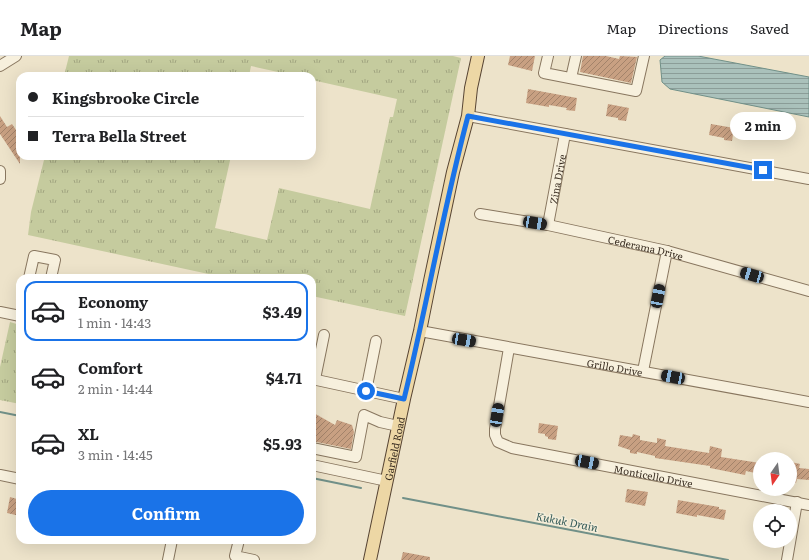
<!DOCTYPE html>
<meta charset="utf-8">
<style>
body{margin:0;font-family:Literata,serif;background:#f6f6f6;color:#202124;height:100vh;display:flex;flex-direction:column;font-size:15px;white-space:nowrap}
*{box-sizing:border-box;margin:0}
p{font-size:13px;color:#757577}
.icon{flex:none;width:22px;height:22px;fill:none;stroke:currentColor;stroke-width:2;stroke-linecap:round;stroke-linejoin:round}
.map{position:relative;flex:1;overflow:hidden}
.details{position:absolute;left:16px;top:218px;width:300px;height:270px;display:flex;flex-direction:column;background:#fff;border-radius:12px;box-shadow:0 4px 16px #0002}
.details>*{flex:none}
.hud{position:absolute;left:16px;top:16px;width:300px;height:88px;border-radius:12px;box-shadow:0 4px 16px #0002;display:grid;align-content:center;height:88px;padding:0 12px;background:#fff}
.needle{width:26px;rotate:194deg}
.fabs{position:absolute;left:753px;top:396px;display:grid;gap:8px}
.fabs a{display:grid;place-items:center;width:44px;height:44px;border-radius:50%;background:#fff;box-shadow:0 4px 16px #0002;font-size:20px}
.end{position:absolute;width:18px;height:18px;margin:-9px;border:5px solid #1a73e8;background:#fff;box-shadow:0 0 0 2px #fff}
.from{border-radius:50%}
.bubble{position:absolute;height:28px;border-radius:14px;background:#fff;box-shadow:0 4px 16px #0002;font-size:13px;font-weight:700;line-height:28px;text-align:center}
.car{position:absolute;width:12px;height:24px;margin:-12px -6px;border-radius:5px;box-shadow:0 0 3px 1px #0007;background:linear-gradient(#222 24%,#8ab4d8 0 40%,#222 0 76%,#8ab4d8 0 86%,#222 0)}
.hud b{display:flex;align-items:center;gap:14px;height:38px;font-size:15px}
.hud b+b{border-top:1px solid #e0e0e0}
.hud i{width:10px;height:10px;background:#202124}
ul{padding:7px 0 0;list-style:none}
li{display:flex;align-items:center;gap:12px;height:60px;margin:0 8px 6px;padding:0 4px;border:2px solid transparent;border-radius:12px}
li div{flex:1}
li b{display:block;font-size:15px}
li em{font-style:normal;font-weight:700}
li.selected{border-color:#1a73e8}
li>.icon{width:36px;height:36px;stroke-width:1.5}
.action{display:flex;gap:8px;margin-top:auto;padding:8px 12px}
.action a{flex:1;height:46px;border-radius:24px;background:#1a73e8;color:#fff;font-size:16px;font-weight:700;line-height:46px;text-align:center}
header{display:flex;align-items:center;gap:24px;box-sizing:border-box;height:56px;padding:0 20px;background:#fff;border-bottom:1px solid #e0e0e0}
header strong{font-size:19px}
nav{display:flex;gap:22px;margin-inline-start:auto;font-size:14px}
.map>svg:first-child{display:block}
</style>
<header>
<strong>Map</strong>
<nav><a>Map</a><a>Directions</a><a>Saved</a></nav>
</header>
<div class="map">
<svg width="809" height="504" viewBox="0 0 809 504">
<defs>
<pattern id="grass-tufts" width="24" height="20" patternUnits="userSpaceOnUse"><rect width="24" height="20" fill="#c5cb9e"/><path d="M3 7l-1-3M5 7V3M7 7l1-3M15 17l-1-3M17 17v-4M19 17l1-3" fill="none" stroke="#a1a580"/></pattern>
<pattern id="water-rules" width="6" height="5" patternUnits="userSpaceOnUse"><rect width="6" height="5" fill="#aac1bb"/><path d="M0 2.5h6" fill="none" stroke="#8b9d98"/></pattern>
<pattern id="building-hatch" width="6" height="6" patternUnits="userSpaceOnUse"><rect width="6" height="6" fill="#c8a082"/><path d="M-1 1l2-2M0 6l6-6M5 7l2-2" fill="none" stroke="#a3836a"/></pattern>
</defs>
<rect width="100%" height="100%" fill="#ede3ca"/>
<path fill="url(#grass-tufts)" d="M69,0H453L461,2L405,260L312,240V222H227L28,179L31,156L45,100H231L215,172L267,184L279,132L370,153L390,61H393L397,43L312,24V20H296L251,10L249,20H64Z
M10,266L20,269V348L0,344V311Z"/>
<path fill="url(#water-rules)" stroke="#719088" d="M665,0H698L809,21V61L670,33L662,26L660,4Z"/>
<g fill="none" stroke-linecap="round" stroke-linejoin="round">
<path stroke="#719088" stroke-width="2" d="M0,356L20,360
M312,422L361,432
M403,442L728,504"/>
</g>
<path fill="url(#building-hatch)" d="M510,0H535L532,15L508,9Z
M583,0H606L619,3L620,0L637,1L631,27L580,16Z
M528,33L577,42L575,55L566,54L567,52L549,49V51L526,47Z
M608,48L629,52L626,65L618,64V62L606,60Z
M0,60L7,71L12,68L20,80V108L0,78Z
M711,68L734,72L732,85L724,84V82L709,79Z
M312,356L335,369L337,364L352,369L354,376L351,393L312,385Z
M539,367L558,370L556,384L548,383V381L545,380V378L538,377Z
M633,378L640,380V384L657,387V382L666,384L665,390L709,397L710,390L722,393L721,401L760,407V418L746,415L745,419L710,412V410L655,402V400L637,396V398L630,397V394L618,390L620,379L632,381Z
M791,406L800,408L799,412L809,413V424L797,423L796,427L790,426Z
M627,433L648,436L645,450L625,446Z
M10,441L17,443V445H20V460L7,457Z
M678,444L719,451V453L726,454L724,464L697,459V461L676,457Z
M403,496L430,501V504H401Z"/>
<g fill="none" stroke-linecap="round" stroke-linejoin="round">
<g stroke="#88765f" stroke-width="12">
<g id="minor">
<path d="M548,0L544,17L636,35L644,0"/>
<path d="M0,10L16,0"/>
<path d="M571,22L576,0"/>
<path d="M468,60L809,123"/>
<path d="M0,115V123"/>
<path id="s1" d="M480,158L548,169L667,195L809,235"/>
<path id="s2" d="M548,169L565,78"/>
<path d="M29,222L34,200L55,204L51,222"/>
<path d="M0,256L20,260"/>
<path id="s3" d="M420,275L809,346"/>
<path id="s4" d="M509,292L495,373V379L498,386L512,392L809,449"/>
<path d="M643,315L667,195"/>
<path d="M312,323L404,343"/>
<path d="M315,323L324,279"/>
<path d="M366,335L376,285"/>
<path d="M312,392L356,401L364,359L380,366L398,370"/>
<path d="M312,409L387,425"/>
<path d="M0,419L20,423"/>
<path d="M239,484L235,500L254,504"/>
<path d="M168,504L172,484"/>
<path d="M787,504L797,446"/>
</g>
</g>
<g stroke="#574433" stroke-width="14">
<g id="major">
<path id="s5" d="M370,504L404,343L420,275L430,225L453,116L468,60L471,32L478,0"/>
</g>
</g>
<use href="#minor" stroke="#f7f0dd" stroke-width="10"/>
<use href="#major" stroke="#edd7a5" stroke-width="12"/>
</g>
<g fill="none" stroke-linecap="round" stroke-linejoin="round">
<path stroke="#1a73e8" stroke-width="5" d="M366,335L404,343C427,249 443,154 468,60L763,114"/>
</g>
<g text-anchor="middle" dominant-baseline="central" stroke-width="3" stroke-linejoin="round" paint-order="stroke">
<g font-size="10" fill="#3a2e22" stroke="#f4edd9">
<text stroke="none"><textPath href="#s2" startOffset="47">Zina Drive</textPath></text>
<text stroke="none"><textPath href="#s1" startOffset="169">Cederama Drive</textPath></text>
<text stroke="none"><textPath href="#s3" startOffset="198">Grillo Drive</textPath></text>
<text stroke="none"><textPath href="#s5" startOffset="114">Garfield Road</textPath></text>
<text stroke="none"><textPath href="#s4" startOffset="255">Monticello Drive</textPath></text>
</g>
<g font-size="11" font-style="italic" fill="#325957" stroke="#f4edd9">
<text transform="translate(567 465) rotate(11)">Kukuk Drain</text>
</g>
</g>
</svg>
<div class="fabs">
<a><svg class="needle" viewBox="-14 -14 28 28"><path d="M0-13l5 13h-10z" fill="#e53935"/><path d="M0 13l5-13h-10z" fill="#757577"/></svg></a>
<a><svg class="icon" aria-label="locate" viewBox="0 0 24 24"><circle cx="12" cy="12" r="6"/><path d="M12 2v4M12 18v4M2 12h4M18 12h4"/></svg></a>
</div>
<i class="end from" style="left:366px;top:335px"></i>
<i class="end" style="left:763px;top:114px"></i>
<div class="bubble" style="left:730px;top:56px;width:66px">2 min</div>
<i class="car" style="left:535px;top:167px;rotate:99deg"></i>
<i class="car" style="left:752px;top:219px;rotate:286deg"></i>
<i class="car" style="left:658px;top:240px;rotate:11deg"></i>
<i class="car" style="left:464px;top:284px;rotate:100deg"></i>
<i class="car" style="left:673px;top:321px;rotate:281deg"></i>
<i class="car" style="left:497px;top:359px;rotate:9deg"></i>
<i class="car" style="left:587px;top:406px;rotate:101deg"></i>
<div class="hud">
<b><i class="from"></i>Kingsbrooke Circle</b>
<b><i></i>Terra Bella Street</b>
</div>
<section class="details">
<ul>
<li class="selected"><svg class="icon" aria-label="car" viewBox="0 0 24 24"><path d="M5 17H2v-5l4-1 3-4h7l3 4 3 1v5h-3M9 17h6M6 11h13"/><circle cx="7" cy="17" r="2"/><circle cx="17" cy="17" r="2"/></svg><div><b>Economy</b><p>1 min · 14:43</p></div><em>$3.49</em></li>
<li><svg class="icon" aria-label="car" viewBox="0 0 24 24"><path d="M5 17H2v-5l4-1 3-4h7l3 4 3 1v5h-3M9 17h6M6 11h13"/><circle cx="7" cy="17" r="2"/><circle cx="17" cy="17" r="2"/></svg><div><b>Comfort</b><p>2 min · 14:44</p></div><em>$4.71</em></li>
<li><svg class="icon" aria-label="car" viewBox="0 0 24 24"><path d="M5 17H2v-5l4-1 3-4h7l3 4 3 1v5h-3M9 17h6M6 11h13"/><circle cx="7" cy="17" r="2"/><circle cx="17" cy="17" r="2"/></svg><div><b>XL</b><p>3 min · 14:45</p></div><em>$5.93</em></li>
</ul>
<div class="action"><a>Confirm</a></div>
</section>
</div>
